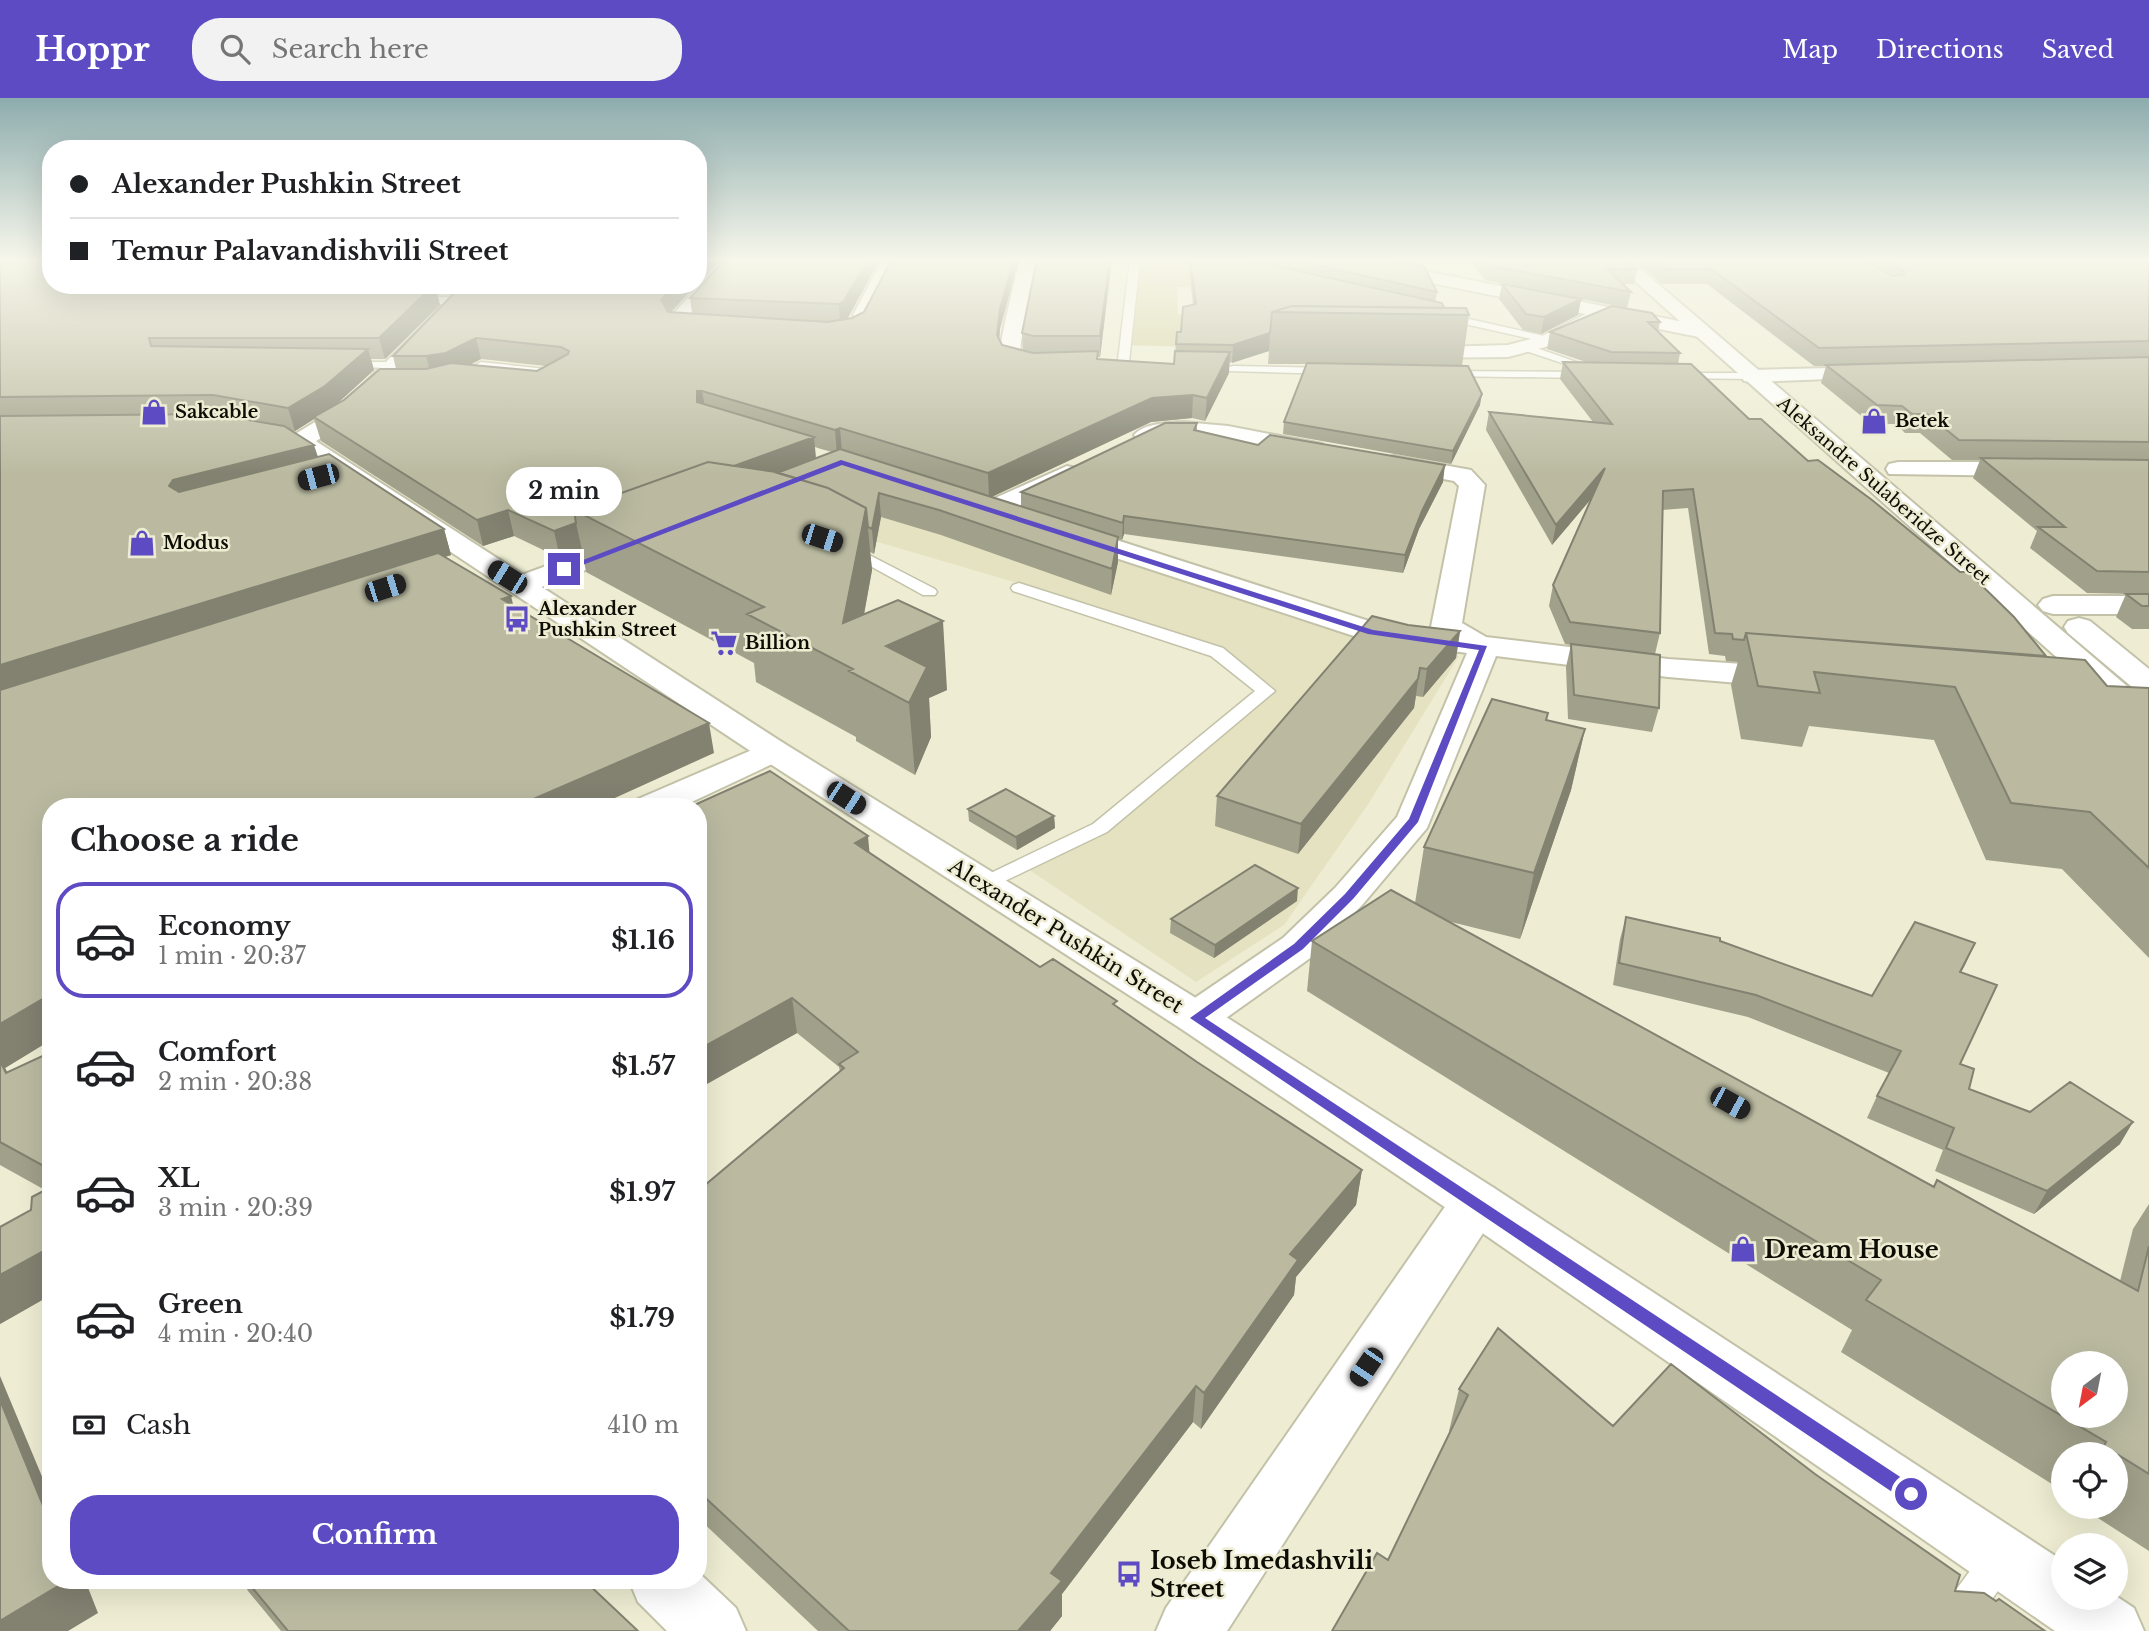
<!DOCTYPE html>
<meta charset="utf-8">
<style>
body{margin:0;font-family:"Libre Baskerville",serif;background:#f2f2f2;color:#202124;height:100vh;display:flex;flex-direction:column;font-size:26px;white-space:nowrap}
*{box-sizing:border-box;margin:0}
p{font-size:23px;color:#757577}
.icon{flex:none;width:38px;height:38px;fill:none;stroke:currentColor;stroke-width:2;stroke-linecap:round;stroke-linejoin:round}
.map{position:relative;flex:1;overflow:hidden}
.drawer{position:absolute;left:42px;top:700px;width:665px;height:791px;display:flex;flex-direction:column;background:#fff;border-radius:28px;box-shadow:0 7px 28px #0002}
.drawer>*{flex:none}
.hud{position:absolute;left:42px;top:42px;width:665px;height:154px;border-radius:28px;box-shadow:0 7px 28px #0002;display:grid;align-content:center;height:154px;padding:0 28px;background:#fff}
.needle{width:46px;rotate:212deg}
.controls{position:absolute;left:2051px;top:1253px;display:grid;gap:14px}
.controls a{display:grid;place-items:center;width:77px;height:77px;border-radius:50%;background:#fff;box-shadow:0 7px 28px #0002;font-size:35px}
.end{position:absolute;width:32px;height:32px;margin:-16px;border:9px solid #5c4bc3;background:#fff;box-shadow:0 0 0 4px #fff}
.from{border-radius:50%}
.bubble{position:absolute;height:49px;border-radius:24px;background:#fff;box-shadow:0 7px 28px #0002;font-size:23px;font-weight:700;line-height:49px;text-align:center}
.car{position:absolute;width:21px;height:42px;margin:-21px -10px;border-radius:9px;box-shadow:0 0 5px 2px #0007;background:linear-gradient(#222 24%,#8ab4d8 0 40%,#222 0 76%,#8ab4d8 0 86%,#222 0)}
.hud b{display:flex;align-items:center;gap:24px;height:66px;font-size:26px}
.hud b+b{border-top:2px solid #e0e0e0}
.hud i{width:18px;height:18px;background:#202124}
ul{padding:0;list-style:none}
li{display:flex;align-items:center;gap:21px;height:116px;margin:0 14px 10px;padding:0 14px;border:4px solid transparent;border-radius:28px}
li div{flex:1}
li b{display:block;font-size:26px}
li em{font-style:normal;font-weight:700}
li.selected{border-color:#5c4bc3}
li>.icon{width:63px;height:63px;stroke-width:1.5}
h2{padding:0 28px;font-size:32px;line-height:84px}
.pay{display:flex;align-items:center;gap:18px;height:77px;padding:0 28px;font-size:26px}
.pay p{margin-inline-start:auto}
.action{display:flex;gap:14px;margin-top:auto;padding:14px 28px}
.action a{flex:1;height:80px;border-radius:28px;background:#5c4bc3;color:#fff;font-size:28px;font-weight:700;line-height:80px;text-align:center}
header{display:flex;align-items:center;gap:42px;box-sizing:border-box;height:98px;padding:0 35px;background:#5c4bc3;color:#fff}
header strong{font-size:33px}
nav{display:flex;gap:38px;margin-inline-start:auto;font-size:24px}
.search{width:490px;height:63px;background:#f2f2f2;display:flex;align-items:center;gap:18px;box-sizing:border-box;padding:0 24px;border-radius:28px;color:#757577;font-size:26px}
.map>svg:first-child{display:block}
</style>
<header>
<strong>Hoppr</strong>
<div class="search"><svg class="icon" aria-label="search" viewBox="0 0 24 24"><circle cx="10" cy="10" r="6"/><path d="M15 15l6 6"/></svg>Search here</div>
<nav><a>Map</a><a>Directions</a><a>Saved</a></nav>
</header>
<div class="map">
<svg width="2149" height="1533" viewBox="0 0 2149 1533">
<rect width="100%" height="100%" fill="#eeedd3"/>
<path fill="#e4e2c1" d="M836,370L1361,538L1459,558L1369,705L1284,827L1196,884L1028,771L1136,709L1274,590L1225,553L1014,484L745,405Z"/>
<path fill="#d5d19f" d="M1135,161H1191L1333,193L1177,189L1178,216L1251,217L1257,251L1124,247Z"/>
<g fill="none" stroke-linecap="round" stroke-linejoin="round">
<g stroke="#c3c2a9" stroke-width="3">
<path id="lane" d="M1130,161H1140L1129,264L1115,271L1109,268L1118,262Z
M423,199H460L465,202C456,208 431,207 422,201Z
M1442,215L1549,239L1554,242L1549,245L1438,220V216Z
M1523,248H1531L1593,270L1583,272L1523,252Z
M346,264H397L403,267L397,270L342,269L340,267Z
M481,264L565,273L571,276L565,279L483,271L458,283L448,281Z
M1233,268L1331,270L1337,273L1331,276L1229,273V269Z
M1440,273L1587,274L1593,277L1587,280L1444,278L1440,277Z
M1677,275H1752L1758,278L1752,281L1673,280L1671,278Z
M848,446L935,491L937,494L935,497H923L843,453L841,450L843,447Z
M1019,485L1223,550L1275,593L1107,734L984,793L976,792L973,787L976,782L1093,726L1255,593L1211,558L1013,493L1011,490L1013,487Z
M1999,1445L2011,1450L2016,1462L2011,1474L1970,1533H1930L1935,1520L1987,1450Z"/>
</g>
<g stroke="#c3c2a9" stroke-width="4">
<path id="street" d="M723,161H741L687,224L713,226L723,232L713,238L673,233L666,224Z
M883,161H901L870,221H856L853,217Z
M1020,161H1038L1021,243L1020,259L1054,264L1057,268L1054,272C1042,275 1009,277 1001,264C995,254 1017,177 1020,161Z
M1329,161H1364L1699,227L1706,229L1709,233L1706,237L1699,239L1604,220L1556,246L1508,259L1411,260L1404,258L1401,254L1404,250L1508,247L1542,238L1586,216L1338,166Z
M463,187H482L384,292L349,323L308,348H292L288,343L292,338L333,313L368,282Z
M1874,269L1881,271L1885,275L1881,279L1752,284L1744,283L1741,278L1744,273L1752,272Z
M1183,324L1228,328L1322,346L1326,351L1322,356L1314,358L1205,339H1164L1146,344L1138,342L1134,337C1144,325 1168,325 1183,324Z
M1394,358L1471,372L1485,387L1462,525L1486,539L1668,561L1786,569L1797,572L1802,579L1797,586L1786,589L1668,579L1496,558L1427,730L1363,806L1313,858L1212,930L1196,935L1180,930L1174,920L1180,910L1283,840L1335,790L1397,719L1467,555L1360,540L1061,442L1057,436L1061,430L1070,428L1079,430L1375,525L1433,532L1431,529L1459,388L1454,383L1385,370L1382,365L1385,360Z
M1898,364H2029L2038,366L2041,371L2038,376L2029,378L1889,376L1886,371L1889,366Z
M1067,368L1076,370L1079,375L1076,380L1002,417L993,419L984,417L980,411L984,405Z
M633,436L643,438L647,444L643,450L531,493L521,496L511,493L507,487L511,481Z
M2053,498H2149V516H2053L2043,513L2038,507L2043,501Z
M773,643L785,646L790,653L785,660L681,709H633L638,701Z
M1476,1085L1494,1090L1501,1104L1494,1118L1227,1533H1156L1166,1510L1458,1090Z
M698,1474L736,1510L746,1533H667L638,1504L629,1482H698Z"/>
</g>
<g stroke="#c3c2a9" stroke-width="4">
<path id="secondary" d="M1610,161H1629L2149,607V634L2137,631Z
M269,330L308,338L785,646L1212,910L1494,1090L2063,1463V1500L2116,1498L2134,1510L2144,1533H2055L1458,1118L1180,930L761,660L293,349L261,342L257,337L261,332Z
M2079,520L2090,523L2149,571V597L2138,594L2068,535L2064,529L2068,523Z"/>
</g>
<use href="#lane" fill="#fff" fill-rule="evenodd"/>
<use href="#street" fill="#fff" fill-rule="evenodd"/>
<use href="#secondary" fill="#fff" fill-rule="evenodd"/>
</g>
<path fill="#a1a08a" fill-rule="evenodd" d="M0,161L51,187H460L450,196H437L440,207L385,261H371L374,272L337,306L396,271L393,258L462,187L672,214L692,215L690,200L725,161H880L848,220L1000,231L999,241L1002,247L1023,252L1022,235L1112,161L1100,259H1098V261L1174,266L1177,234H1181L1193,207L1188,161H1414V166L1437,194L1435,204L1444,210L1469,217L1462,268L1480,307L1451,366L1283,336L1284,324L1306,266H1268L1269,253L1229,265V275L1205,323L1192,320L1151,324L992,399L1021,408V394L1197,325V332L1258,347L1443,384L1419,431L1403,475L1124,436L1122,442L1118,441V464L1111,497L941,437L881,419L874,456L870,454L872,472L864,517L947,592L929,600L931,639L915,677L856,643V639L756,584L754,565L586,474L582,452L560,460L514,438L483,448L321,343L314,321L295,333H292L318,359L444,431L451,457L445,459L513,508L714,655L51,709V942L5,970L7,974L51,954V1197L0,1226V1129L31,1112L45,1092L0,1067ZM481,261L546,268L537,273L470,267ZM815,349L821,351L832,354L816,360Z
M1469,161H1626L1637,171L1634,186H1622L1631,194L1627,210L1581,201L1578,217L1541,236L1523,232L1499,201L1502,186L1569,199L1485,182Z
M1633,161H2149V531H2132L2116,519L2126,496H2135L2087,495L2030,450L2037,433L1973,380L1980,362H1952L1920,335H1905L1896,326H1871L1821,285L1826,268H1814L1707,186H1662Z
M1612,208L1660,224L1658,234L1680,255L1678,266L1749,321L1808,363L2046,558L2107,588L2149,590V860L2062,771L1986,762L1934,642L1809,628L1802,649L1741,641L1731,587L1738,564L1726,563L1725,558L1709,556L1688,410L1662,412L1660,535L1655,556L1659,610L1652,634L1568,621L1566,569L1571,547L1565,546L1549,508L1553,487L1592,400L1552,447L1486,332L1489,314L1593,324L1560,281L1563,264H1586L1547,251L1550,234Z
M1408,527L1460,533L1456,560L1423,599L1416,598L1414,610L1298,756L1215,728L1217,698Z
M1546,622L1585,631L1571,692L1520,841L1447,823L1934,1089L1937,1082L2120,1183L2133,1131L2149,1106V1453L2081,1409H2116V1356H2063V1393L1841,1254L1852,1232L1307,893L1312,843L1415,805L1424,749Z
M698,709L870,755L1040,869L1117,909L1197,964L1362,1072L1356,1107L1296,1179L1294,1197L1201,1331L1193,1324L1062,1496V1518L1050,1533H818L698,1420V1093L840,974L839,969L797,935L698,991Z
M968,711L1054,718L1055,730L1017,752L969,723Z
M1297,803L1214,860L1170,835L1171,821Z
M1626,819L1720,843L1872,898L1975,845L1961,874L1960,966L1969,991L2120,1046L2034,1116L1935,1073L1943,1052L1867,1020L1877,998L1889,975L1748,919L1613,887L1620,841Z
M1459,1291L1613,1328L1955,1493L1996,1503L2045,1533L1388,1462L1450,1334L1449,1333Z
M242,1482H584L638,1533H281L248,1493Z"/>
<path fill="#838271" d="M0,161H30L0,174Z
M700,161H721L698,185V163Z
M868,161H880L846,223L840,226L839,206Z
M1014,161H1019L1000,231L998,258L997,237L1000,211Z
M1110,161H1112L1100,259V238Z
M435,187L440,207L385,261L379,240Z
M448,187H460L450,196Z
M675,187H696L664,222L661,202Z
M1581,201L1578,217L1541,236L1544,219Z
M1270,235L1269,253L1232,265L1233,247Z
M476,240L481,261L451,276L432,280L426,258Z
M368,251L374,272L331,311L314,319V321L295,333L288,310Z
M1230,254L1229,275L1205,323L1207,300Z
M697,293H702L706,315L697,304Z
M1482,296L1480,307L1451,366L1453,353Z
M1193,297L1192,320L1151,324L989,400L988,375L1152,300Z
M840,330L842,354L837,356L835,332Z
M814,339L816,364L737,390L590,420Z
M314,347L322,371L182,407L169,388L173,382Z
M1445,367L1443,384L1419,431L1403,475L1405,457L1422,413Z
M1605,370L1601,389L1552,447L1556,427Z
M879,395L881,419L874,456L872,431Z
M866,410L872,472L853,575L843,525Z
M508,412L514,438L483,448L477,422Z
M1124,418V436L1122,442L1123,425Z
M576,425L582,452L560,460L554,433Z
M444,431L451,457L0,601V567Z
M1118,439V464L1111,497L1112,471Z
M511,498L518,526L502,501Z
M943,523L947,592L929,600L931,639L915,677L909,605L886,548Z
M1460,533L1456,560L1423,599L1427,571Z
M1420,570L1414,610L1298,756L1301,726Z
M709,625L714,655L595,709H515Z
M1585,631L1571,692L1520,841L1534,775Z
M1054,718L1055,730L1017,752L1016,739Z
M868,738L871,771L855,745Z
M1298,790L1297,803L1214,860L1215,847Z
M1975,845L1965,867L1950,895L1960,874Z
M51,896V942L5,970L27,1010L0,963V926Z
M792,900L797,935L698,991V952Z
M2133,1024L2120,1046L2034,1116L2047,1093Z
M1362,1072L1356,1107L1296,1179L1294,1197L1201,1331L1204,1295L1290,1156Z
M51,1149V1197L0,1226V1177Z
M0,1278L51,1400V1427L0,1302Z
M1196,1288L1193,1324L1062,1496V1518L1050,1533H1018L1051,1475Z
M68,1482H85L98,1515L68,1533H0V1523Z"/>
<path fill="#bbbaa1" stroke="#838271" stroke-width="2" fill-rule="evenodd" d="M20,161H51V187H434L379,240H149L151,248L368,251L325,288L288,310L213,297L0,299V168Z
M725,161H868L844,203L839,206L690,200Z
M892,161H1014L1000,211L997,237L1002,247L1033,255L1098,253L1097,261L1174,266L1175,253L1230,254L1207,300L1193,297L1152,300L988,375L840,330L835,332L702,293H697V304L814,339L734,368L708,364L574,412L576,425L554,433L508,412L477,422L314,319L344,302L380,271H426L451,265L537,273L568,256L569,253L561,249L476,240L446,255L426,258H393L462,187H675L661,202L668,214L828,224L852,220L864,214Z
M1037,161H1110L1100,238H1033L1022,235Z
M1190,161H1244L1442,205L1444,210L1292,208L1272,214L1270,235L1233,247L1176,246L1177,234H1181L1183,209L1196,206Z
M1289,161H1385L1424,169L1437,194Z
M1483,161H1626L1637,171H1607L1631,194L1487,167Z
M1654,161H1864L1892,178L1903,177L1905,174L1885,161H2149V243L1819,250L1711,171H1666Z
M1502,186L1581,201L1544,219L1526,216Z
M1292,208L1466,210L1469,217L1272,214Z
M1612,208L1652,215L1660,224H1648L1680,255L1611,254L1550,234Z
M2149,259V344L1959,342L1927,316H1912L1902,308L1877,307L1826,267Z
M1563,264L1691,266L1749,321H1761L1808,363L1818,362L1872,402L1960,474H1968L2014,519L2046,558L1746,535L1744,542L1733,541L1732,536L1715,535L1693,391L1663,393L1660,535L1570,524L1553,487L1605,370L1556,427L1489,314L1612,326Z
M1307,265L1468,268L1482,296L1453,353L1284,324Z
M213,316L284,328L314,347L173,382L169,388L179,394L329,356L444,431L0,567V318Z
M1165,325H1197L1194,332L1258,347L1270,337L1445,367L1422,413L1405,457L1124,418L1123,425L1021,394Z
M840,351L1118,439L1112,471L939,412L879,395L872,431L868,429L866,410L828,390L777,375Z
M1981,360L2149,362V474L2097,473L2038,429H2065Z
M708,364L776,374L828,390L866,410L843,525L898,502L943,523L886,548L927,569L909,605L849,573L853,571L747,516L764,509L574,412Z
M438,455L511,498L502,501L709,625L515,709H51V896L0,926V592Z
M2126,496H2149V508H2142Z
M1372,518L1408,527L1460,533L1427,571L1420,570L1418,581L1301,726L1217,698Z
M1746,535L2085,562L2107,588L2149,590V770L2090,714L2011,705L1955,589L1814,574L1820,595L1758,588Z
M1571,546L1660,557L1659,610L1574,597Z
M1492,601L1548,615L1546,622L1585,631L1534,775L1424,749Z
M770,673L868,738L855,745L1040,869L1053,861L1117,903L1113,906L1197,964L1362,1072L1290,1156L1298,1162L1204,1295L1196,1288L1051,1475L1062,1483L1018,1533H849L698,1393V1093L844,970L839,966L858,954L792,900L698,952V709H690Z
M1006,691L1054,718L1016,739L968,711Z
M1255,767L1298,790L1215,847L1171,821Z
M1391,792L1934,1089L1937,1082L2138,1193L2149,1148V1376L2104,1348L2106,1344L1866,1202L1881,1182L1312,843ZM2063,1265H2116V1318H2063Z
M1626,819L1720,840V843L1872,898L1915,824L1975,845L1960,874L1997,887L1960,966L1974,971L1969,991L2030,1014L2070,984L2133,1024L2047,1093L1946,1050L1954,1030L1877,998L1901,953L1756,897L1619,865Z
M51,954V1072L0,1044V963L6,975Z
M51,1089V1149L0,1177V1129L31,1112L32,1099Z
M1498,1230L1613,1328L1671,1266L1815,1376L1960,1477L1955,1493L1984,1495L1996,1503L1999,1501L2045,1533H1332L1377,1455L1388,1462L1468,1297L1459,1291Z
M0,1302L51,1427V1482H68L0,1523Z
M246,1482H584L638,1533H288Z"/>
<linearGradient id="sky" x2="0" y2="1"><stop stop-color="#8dacad"/><stop offset="0.43" stop-color="#f7f7eb"/><stop offset="1" stop-color="#f7f7eb" stop-opacity="0"/></linearGradient>
<rect width="2149" height="376" fill="url(#sky)"/>
<path fill="#5c4bc3" d="M841,362L1373,532L1487,548L1418,724L1353,801L1303,851L1205,920L1917,1390L1920,1396L1917,1402L1911,1405L1904,1402L1190,920L1294,846L1345,796L1409,721L1479,552L1368,536L842,367L567,473L560,471Z"/>
<defs>
<g id="shop-bare" transform="scale(2.1)"><path d="M-5-2.5h2.3a2.7 3.5 0 0 1 5.4 0H5L5.5 6h-11ZM-1.5-2.5h3a1.5 2.3 0 0 0-3 0Z" fill="#5c4bc3" stroke="#eeedd3" stroke-width="2.5" paint-order="stroke"/></g>
<g id="bus-bare" transform="scale(2.1)"><path d="M-5-6H5V4H4V6H2V4H-2V6H-4V4H-5ZM-3.5-4V0h7V-4ZM-3.5 1.2v1.5H-2V1.2ZM2 1.2v1.5H3.5V1.2Z" fill="#5c4bc3" stroke="#eeedd3" stroke-width="2.5" paint-order="stroke"/></g>
<g id="supermarket-bare" transform="scale(2.1)"><path d="M-6-5.5h2.5l.6 2H6L4.5 2H-2.5L-4.4-4H-6ZM-1.5 3.2a1.3 1.3 0 1 0 .1 0ZM3 3.2a1.3 1.3 0 1 0 .1 0Z" fill="#5c4bc3" stroke="#eeedd3" stroke-width="2.5" paint-order="stroke"/></g>
</defs>
<g fill-rule="evenodd">
<use href="#shop-bare" x="154" y="314"/>
<use href="#shop-bare" x="1874" y="323"/>
<use href="#shop-bare" x="142" y="445"/>
<use href="#bus-bare" x="517" y="521"/>
<use href="#supermarket-bare" x="724" y="545"/>
<use href="#shop-bare" x="1743" y="1151"/>
<use href="#bus-bare" x="1129" y="1476"/>
</g>
<g text-anchor="middle" dominant-baseline="central" stroke-width="5" stroke-linejoin="round" paint-order="stroke">
<g font-size="18" font-weight="bold" fill="#0e0d05" stroke="#eeedd3" text-anchor="start">
<text x="175" y="314">Sakcable</text>
<text x="1895" y="323">Betek</text>
<text x="163" y="445">Modus</text>
<text x="538" y="511">Alexander<tspan x="538" dy="21">Pushkin Street</tspan></text>
<text x="745" y="545">Billion</text>
</g>
<g font-size="18" fill="#0e0d05" stroke="#eeedd3">
<text transform="translate(1884 393) rotate(41)">Aleksandre Sulaberidze Street</text>
</g>
<g font-size="21" fill="#0e0d05" stroke="#eeedd3">
<text transform="translate(1066 838) rotate(32)">Alexander Pushkin Street</text>
</g>
<g font-size="24" font-weight="bold" fill="#0e0d05" stroke="#eeedd3" text-anchor="start">
<text x="1764" y="1151">Dream House</text>
<text x="1150" y="1462">Ioseb Imedashvili<tspan x="1150" dy="28">Street</tspan></text>
</g>
</g>
</svg>
<div class="controls">
<a><svg class="needle" viewBox="-14 -14 28 28"><path d="M0-13l5 13h-10z" fill="#e53935"/><path d="M0 13l5-13h-10z" fill="#757577"/></svg></a>
<a><svg class="icon" aria-label="locate" viewBox="0 0 24 24"><circle cx="12" cy="12" r="6"/><path d="M12 2v4M12 18v4M2 12h4M18 12h4"/></svg></a>
<a><svg class="icon" aria-label="layers" viewBox="0 0 24 24"><path d="M12 4l9 5-9 5-9-5zM3 14l9 5 9-5"/></svg></a>
</div>
<i class="end from" style="left:1911px;top:1396px"></i>
<i class="end" style="left:564px;top:471px"></i>
<div class="bubble" style="left:506px;top:369px;width:116px">2 min</div>
<i class="car" style="left:318px;top:379px;rotate:255deg"></i>
<i class="car" style="left:822px;top:440px;rotate:108deg"></i>
<i class="car" style="left:507px;top:479px;rotate:302deg"></i>
<i class="car" style="left:385px;top:490px;rotate:72deg"></i>
<i class="car" style="left:846px;top:700px;rotate:123deg"></i>
<i class="car" style="left:1730px;top:1005px;rotate:119deg"></i>
<i class="car" style="left:1366px;top:1269px;rotate:214deg"></i>
<div class="hud">
<b><i class="from"></i>Alexander Pushkin Street</b>
<b><i></i>Temur Palavandishvili Street</b>
</div>
<section class="drawer">
<h2>Choose a ride</h2>
<ul>
<li class="selected"><svg class="icon" aria-label="car" viewBox="0 0 24 24"><path d="M5 17H2v-5l4-1 3-4h7l3 4 3 1v5h-3M9 17h6M6 11h13"/><circle cx="7" cy="17" r="2"/><circle cx="17" cy="17" r="2"/></svg><div><b>Economy</b><p>1 min · 20:37</p></div><em>$1.16</em></li>
<li><svg class="icon" aria-label="car" viewBox="0 0 24 24"><path d="M5 17H2v-5l4-1 3-4h7l3 4 3 1v5h-3M9 17h6M6 11h13"/><circle cx="7" cy="17" r="2"/><circle cx="17" cy="17" r="2"/></svg><div><b>Comfort</b><p>2 min · 20:38</p></div><em>$1.57</em></li>
<li><svg class="icon" aria-label="car" viewBox="0 0 24 24"><path d="M5 17H2v-5l4-1 3-4h7l3 4 3 1v5h-3M9 17h6M6 11h13"/><circle cx="7" cy="17" r="2"/><circle cx="17" cy="17" r="2"/></svg><div><b>XL</b><p>3 min · 20:39</p></div><em>$1.97</em></li>
<li><svg class="icon" aria-label="car" viewBox="0 0 24 24"><path d="M5 17H2v-5l4-1 3-4h7l3 4 3 1v5h-3M9 17h6M6 11h13"/><circle cx="7" cy="17" r="2"/><circle cx="17" cy="17" r="2"/></svg><div><b>Green</b><p>4 min · 20:40</p></div><em>$1.79</em></li>
</ul>
<div class="pay"><svg class="icon" aria-label="cash" viewBox="0 0 24 24"><path d="M3 7h18v10H3z"/><circle cx="12" cy="12" r="2"/></svg>Cash<p>410 m</p></div>
<div class="action"><a>Confirm</a></div>
</section>
</div>
